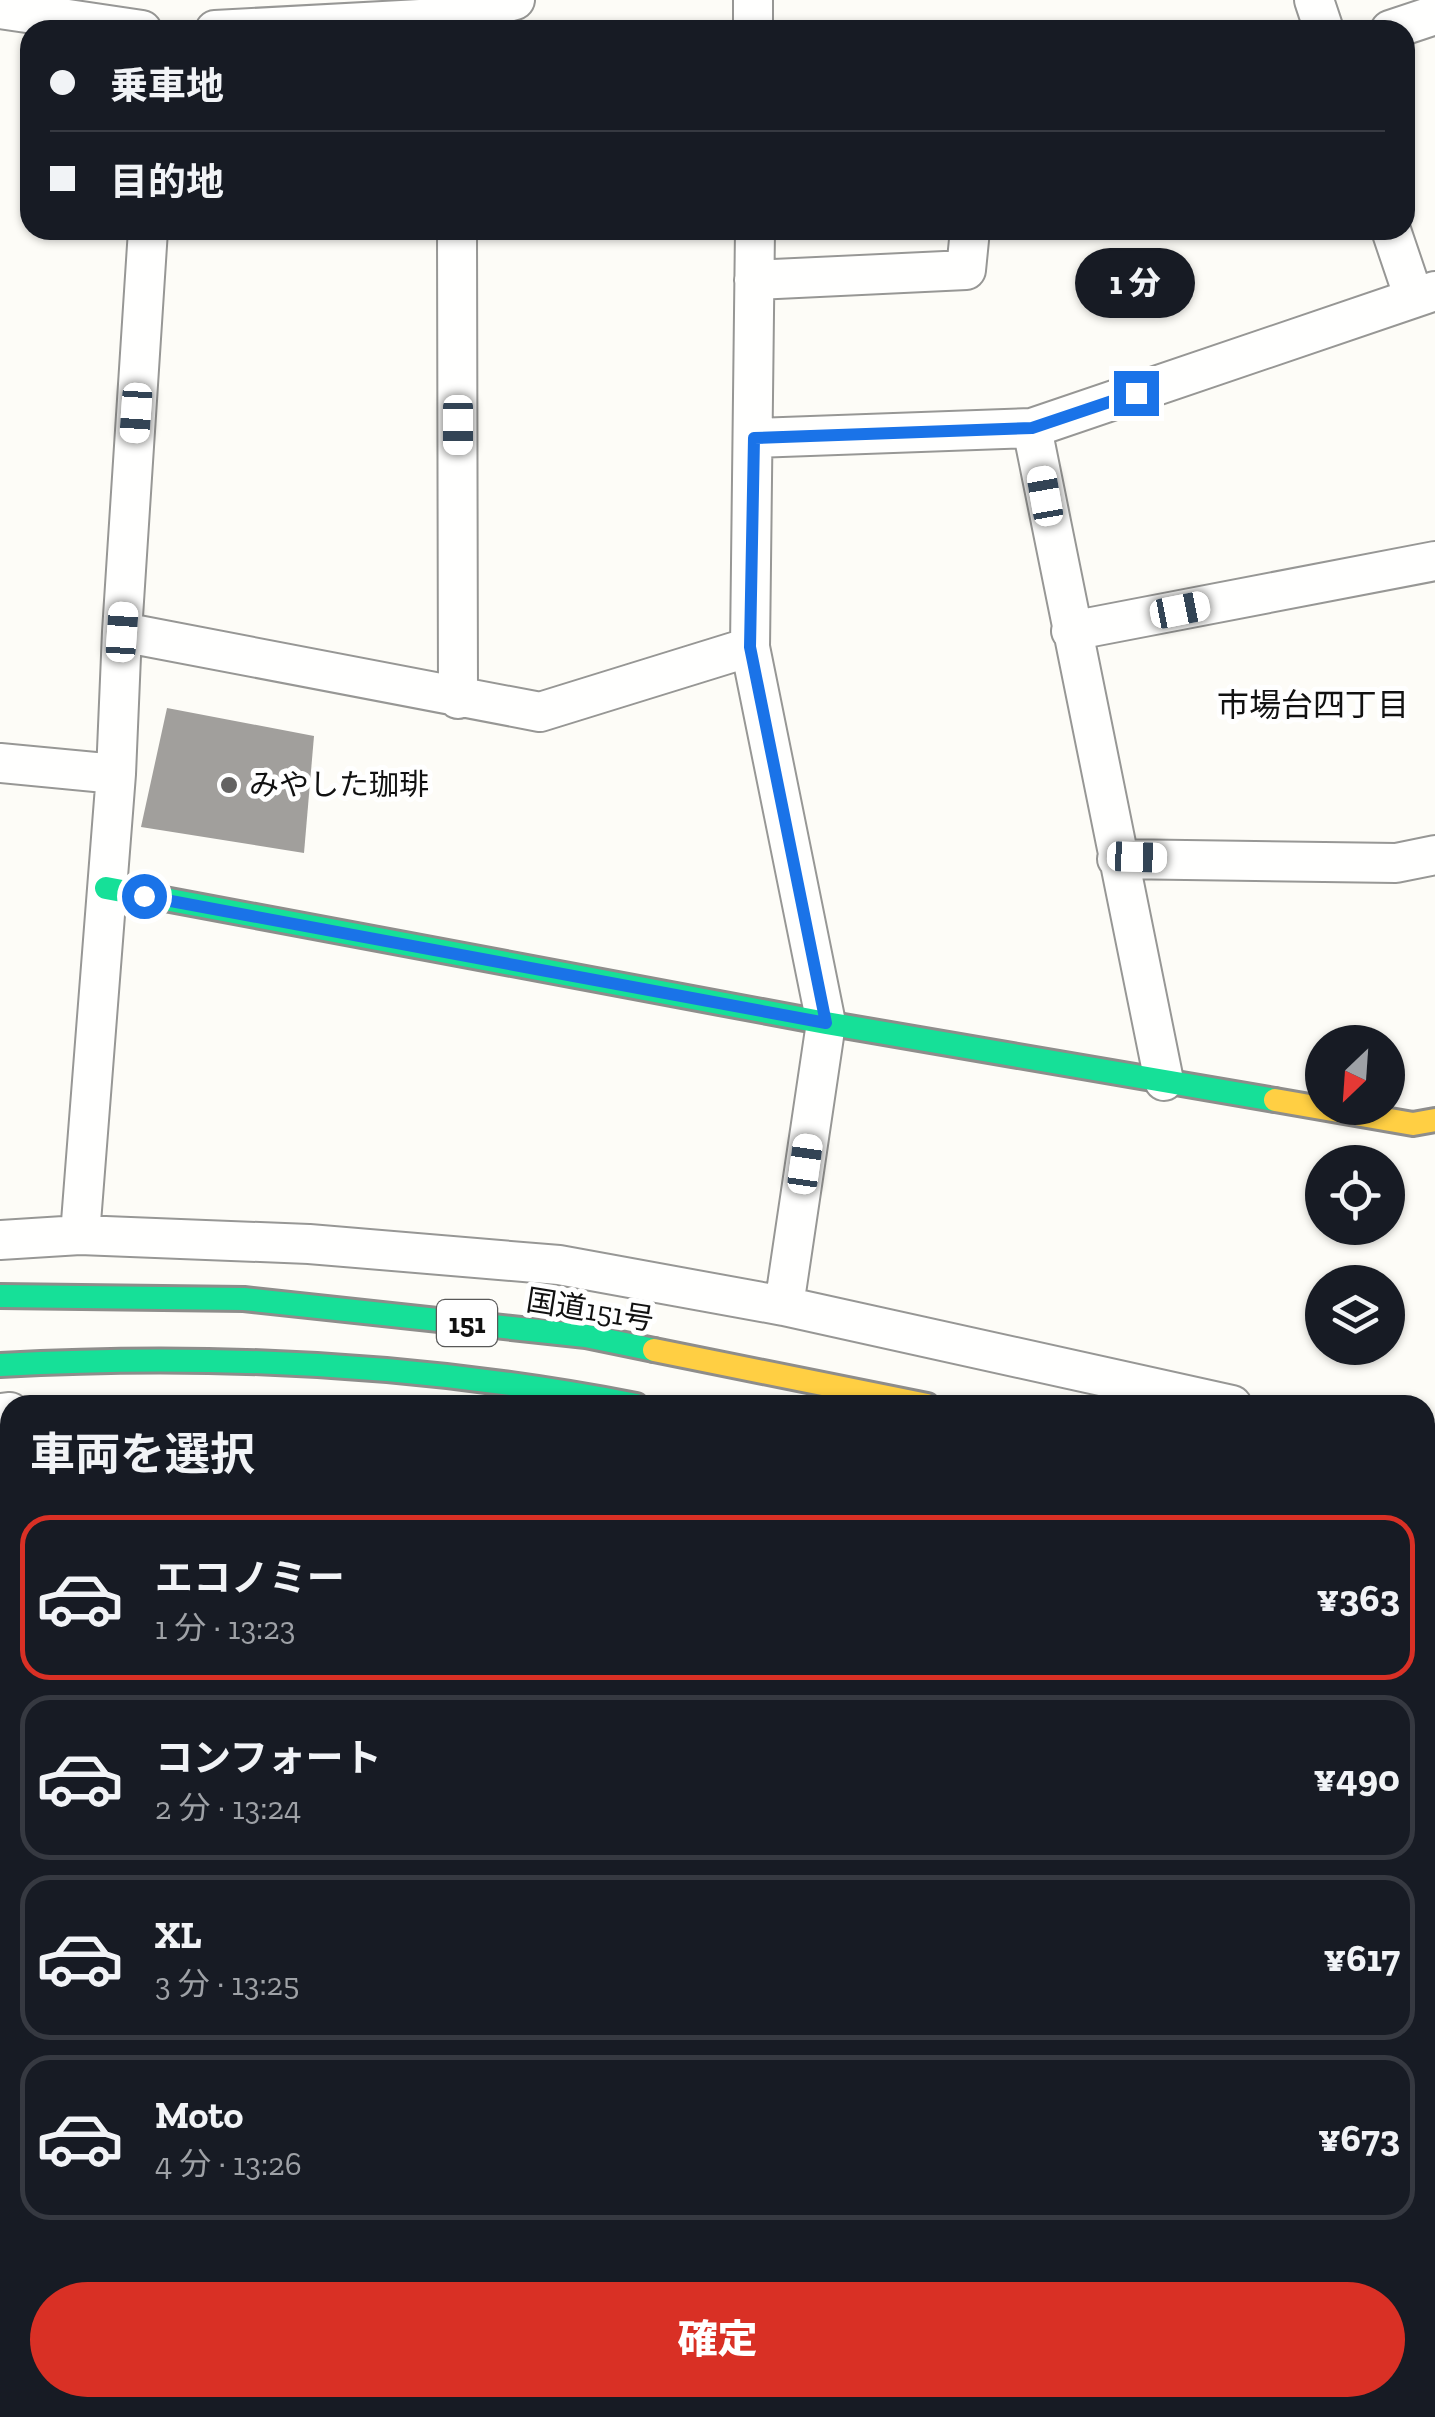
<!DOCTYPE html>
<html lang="ja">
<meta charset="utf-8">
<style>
body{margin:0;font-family:"Zilla Slab","Noto Sans JP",serif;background:#242831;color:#f1f3f6;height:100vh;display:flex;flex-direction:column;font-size:38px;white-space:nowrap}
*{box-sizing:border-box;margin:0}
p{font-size:32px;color:#9ea1a6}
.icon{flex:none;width:55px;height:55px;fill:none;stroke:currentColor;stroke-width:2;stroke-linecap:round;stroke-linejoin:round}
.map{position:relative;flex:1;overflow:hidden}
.details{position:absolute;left:0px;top:1395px;width:1435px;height:1022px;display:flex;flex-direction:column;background:#171b24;border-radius:30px 30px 0 0;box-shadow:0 2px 8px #0004}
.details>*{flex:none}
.banner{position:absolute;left:20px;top:20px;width:1395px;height:220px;border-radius:30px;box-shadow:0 2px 8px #0004;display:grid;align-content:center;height:220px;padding:0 30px;background:#171b24}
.needle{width:65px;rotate:205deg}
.fabs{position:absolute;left:1305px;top:1025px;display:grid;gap:20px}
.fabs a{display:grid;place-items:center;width:100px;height:100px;border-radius:50%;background:#171b24;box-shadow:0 2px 8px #0004;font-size:50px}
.end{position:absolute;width:45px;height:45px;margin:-22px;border:12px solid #1a73e8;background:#fff;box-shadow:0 0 0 5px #fff}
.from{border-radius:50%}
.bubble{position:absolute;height:70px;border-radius:35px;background:#171b24;box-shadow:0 2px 8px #0004;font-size:32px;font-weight:800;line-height:70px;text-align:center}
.car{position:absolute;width:30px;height:60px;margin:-30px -15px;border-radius:12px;box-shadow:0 0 8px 2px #0007;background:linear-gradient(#fff 24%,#345 0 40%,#fff 0 76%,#345 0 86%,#fff 0)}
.banner b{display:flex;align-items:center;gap:35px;height:95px;font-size:38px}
.banner b+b{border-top:2px solid #363941}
.banner i{width:25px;height:25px;background:#f1f3f6}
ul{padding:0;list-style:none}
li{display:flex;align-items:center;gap:30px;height:165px;margin:0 20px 15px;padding:0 10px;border:5px solid #363941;border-radius:30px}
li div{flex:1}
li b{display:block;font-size:38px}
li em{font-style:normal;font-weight:800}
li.current{border-color:#d93025}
li>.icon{width:90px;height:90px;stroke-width:1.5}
h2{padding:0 30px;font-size:45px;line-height:120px}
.action{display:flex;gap:20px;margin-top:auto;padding:20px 30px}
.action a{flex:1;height:115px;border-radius:60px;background:#d93025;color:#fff;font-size:40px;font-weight:800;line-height:115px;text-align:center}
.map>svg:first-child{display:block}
</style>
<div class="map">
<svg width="1435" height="2417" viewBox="0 0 1435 2417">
<rect width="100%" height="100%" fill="#fdfcf7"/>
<path fill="#d8eac5" d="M1425,1648L1435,1650V1865L1429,1859L1433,1810L1425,1806Z"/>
<path fill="#a19f9c" d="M167,708L314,736L304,853L141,827Z"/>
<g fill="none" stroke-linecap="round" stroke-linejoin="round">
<g stroke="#979795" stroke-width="42">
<path id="street" d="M753,0V30
M1314,0L1324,30
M0,9L142,30
M215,30L457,17L515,0
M1390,30L1435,15
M457,230L458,699
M755,230L750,647L826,1023L784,1306
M1391,230L1414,298
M754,280L966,270L970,230
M1032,428L1164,1081
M754,438L1032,428L1435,291
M1071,631L1435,561
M122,632L540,712L750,647
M0,763L116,774
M1117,859L1396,863L1435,855
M80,1235L116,774L122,632L148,230
M0,1240L80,1235L309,1244L559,1265L784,1306L1232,1405
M0,1413L10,1412
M1425,1445L1435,1444
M0,1528L10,1531
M1425,1633L1435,1635
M0,1851L10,1845
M1425,2214L1435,2217
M710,2408L715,2417"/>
</g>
<g stroke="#8e8d8b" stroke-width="28">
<path id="fast" d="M106,888L826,1023L1275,1100
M0,1296L244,1299L586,1336L654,1350
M0,1365C214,1353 426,1364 636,1405
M1425,1505L1435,1507
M1425,1574L1435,1576"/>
</g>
<g stroke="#8e8d8b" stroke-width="28">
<path id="slow" d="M1275,1100L1413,1124L1435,1120
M654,1350L927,1405"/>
</g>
<path stroke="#b9b9b8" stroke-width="6" stroke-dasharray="10 5" stroke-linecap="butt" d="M0,2061L10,2089
M155,2408L162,2417"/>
<use href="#street" stroke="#fffffe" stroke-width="38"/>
<use href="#fast" stroke="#16e098" stroke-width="22"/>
<use href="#slow" stroke="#ffcf43" stroke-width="22"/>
</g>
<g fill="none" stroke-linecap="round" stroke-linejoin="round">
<path stroke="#1a73e8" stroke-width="12" d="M144,896L826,1023L750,647L754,438L1032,428L1136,393"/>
</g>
<circle fill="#646362" stroke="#fff" stroke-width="4" cx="229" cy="785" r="10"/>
<g text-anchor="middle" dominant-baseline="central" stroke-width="10" stroke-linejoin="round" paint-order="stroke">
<rect fill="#fff" stroke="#585858" stroke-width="2.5" x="437" y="1300" width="60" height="46" rx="8"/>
<g font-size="28" font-weight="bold" fill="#111">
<text x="467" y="1323">151</text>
</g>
<g font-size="30" fill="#111" stroke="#fff" text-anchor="start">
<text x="249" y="785">みやした珈琲</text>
</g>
<g font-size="30" fill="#111" stroke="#fff">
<text transform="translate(590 1310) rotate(9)">国道151号</text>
</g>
<g font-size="32" fill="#111" stroke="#fff">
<text x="1313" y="705">市場台四丁目</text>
</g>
</g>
</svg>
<div class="fabs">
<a><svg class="needle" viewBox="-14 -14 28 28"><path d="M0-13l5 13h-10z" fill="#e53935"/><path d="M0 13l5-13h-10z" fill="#9ea1a6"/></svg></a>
<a><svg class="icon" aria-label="locate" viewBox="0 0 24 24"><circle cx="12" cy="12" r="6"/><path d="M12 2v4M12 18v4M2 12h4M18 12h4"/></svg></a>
<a><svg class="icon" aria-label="layers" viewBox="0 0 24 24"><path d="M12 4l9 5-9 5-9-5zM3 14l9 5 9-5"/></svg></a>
</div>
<i class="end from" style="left:144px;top:896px"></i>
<i class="end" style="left:1136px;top:393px"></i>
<div class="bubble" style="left:1075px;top:248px;width:120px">1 分</div>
<i class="car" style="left:136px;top:413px;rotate:184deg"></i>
<i class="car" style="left:458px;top:425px;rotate:180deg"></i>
<i class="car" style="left:1045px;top:496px;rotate:350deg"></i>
<i class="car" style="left:1180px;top:610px;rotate:79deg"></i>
<i class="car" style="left:122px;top:632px;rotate:4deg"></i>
<i class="car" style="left:1137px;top:857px;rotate:92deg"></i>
<i class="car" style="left:805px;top:1164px;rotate:8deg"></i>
<div class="banner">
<b><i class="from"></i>乗車地</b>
<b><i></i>目的地</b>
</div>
<section class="details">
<h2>車両を選択</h2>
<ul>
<li class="current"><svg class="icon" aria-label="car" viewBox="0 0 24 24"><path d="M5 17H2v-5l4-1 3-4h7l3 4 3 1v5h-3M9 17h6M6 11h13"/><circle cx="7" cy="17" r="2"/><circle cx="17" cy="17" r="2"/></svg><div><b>エコノミー</b><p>1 分 · 13:23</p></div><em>¥363</em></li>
<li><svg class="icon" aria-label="car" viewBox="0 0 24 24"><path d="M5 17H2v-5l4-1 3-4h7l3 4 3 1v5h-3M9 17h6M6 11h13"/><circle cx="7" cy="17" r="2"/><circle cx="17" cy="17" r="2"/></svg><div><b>コンフォート</b><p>2 分 · 13:24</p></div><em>¥490</em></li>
<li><svg class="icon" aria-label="car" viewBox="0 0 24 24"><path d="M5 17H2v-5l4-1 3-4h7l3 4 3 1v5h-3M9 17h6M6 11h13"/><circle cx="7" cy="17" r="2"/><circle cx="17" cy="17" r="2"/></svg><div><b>XL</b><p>3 分 · 13:25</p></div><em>¥617</em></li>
<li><svg class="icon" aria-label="car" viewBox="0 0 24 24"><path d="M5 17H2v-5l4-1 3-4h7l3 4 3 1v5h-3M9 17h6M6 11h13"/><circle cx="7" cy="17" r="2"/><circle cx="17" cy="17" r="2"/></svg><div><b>Moto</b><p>4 分 · 13:26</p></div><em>¥673</em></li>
</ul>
<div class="action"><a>確定</a></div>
</section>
</div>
